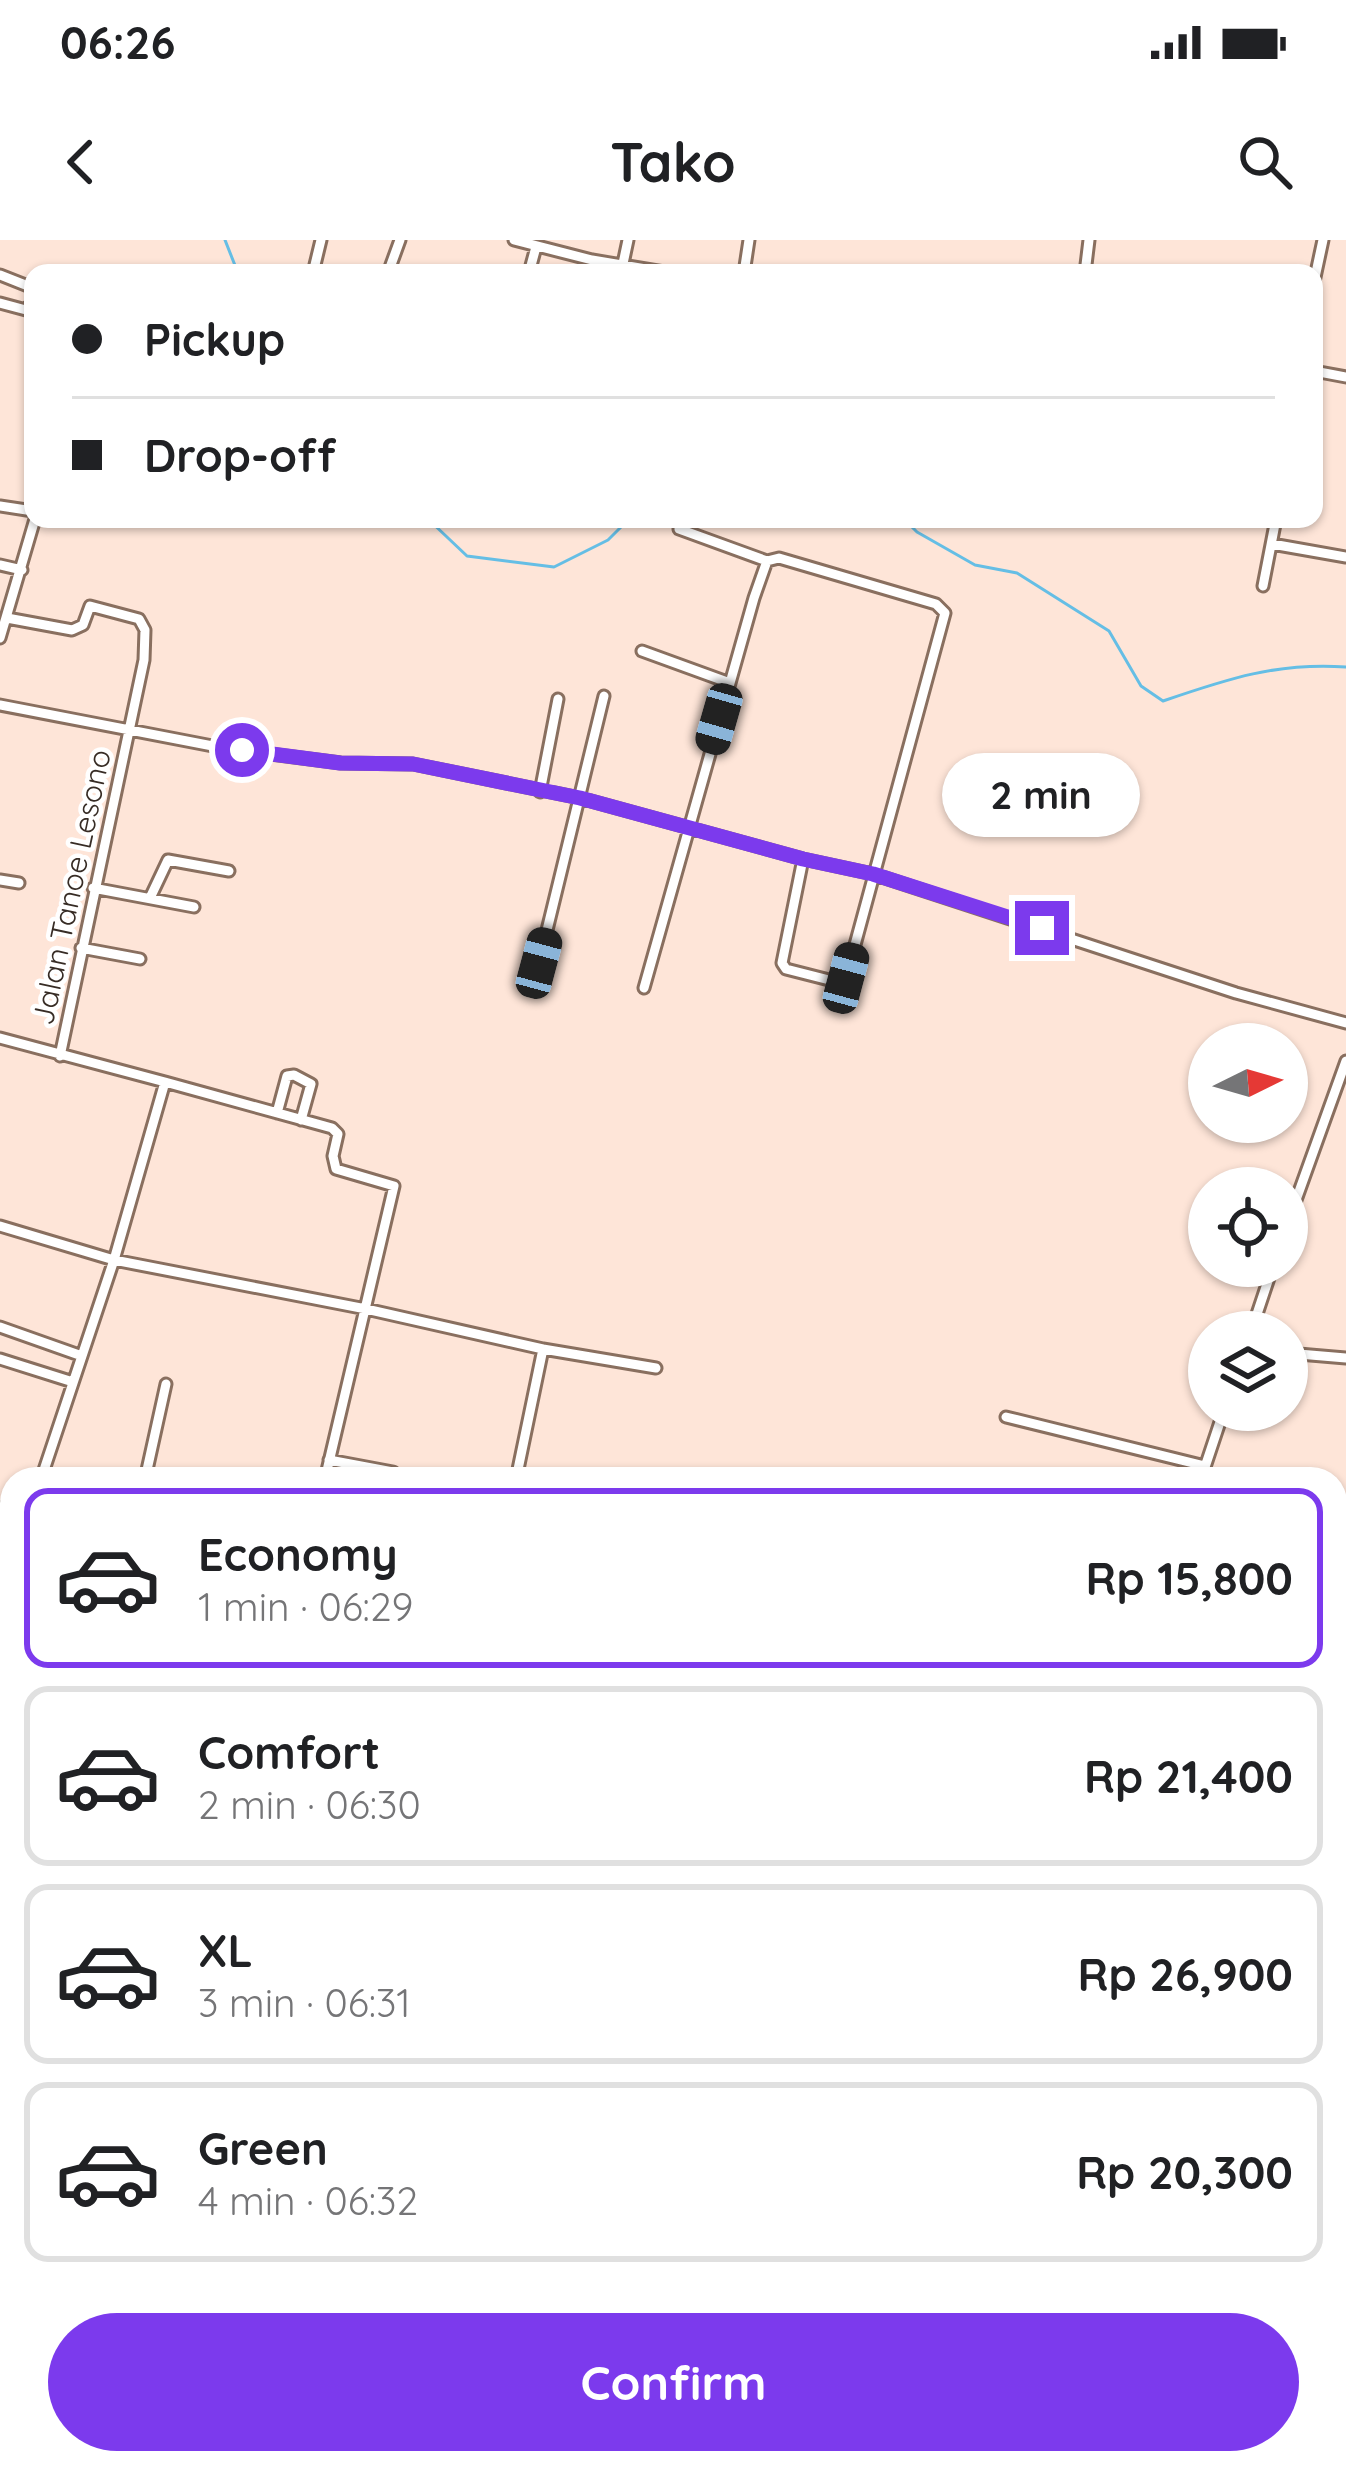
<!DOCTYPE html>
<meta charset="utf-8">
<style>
body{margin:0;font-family:Quicksand,sans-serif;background:#f2f2f2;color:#202124;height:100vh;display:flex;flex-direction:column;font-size:45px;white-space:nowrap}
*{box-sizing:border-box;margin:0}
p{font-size:39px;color:#757577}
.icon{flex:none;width:66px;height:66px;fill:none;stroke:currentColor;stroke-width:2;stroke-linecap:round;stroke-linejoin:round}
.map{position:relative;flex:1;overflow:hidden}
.panel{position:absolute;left:0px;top:1227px;width:1347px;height:1008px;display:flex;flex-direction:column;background:#fff;border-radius:36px 36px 0 0;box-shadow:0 3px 9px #0004}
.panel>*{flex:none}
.hud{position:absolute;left:24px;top:24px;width:1299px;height:264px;border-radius:24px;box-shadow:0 3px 9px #0004;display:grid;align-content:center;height:264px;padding:0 48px;background:#fff}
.needle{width:78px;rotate:85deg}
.buttons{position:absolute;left:1188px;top:783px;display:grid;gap:24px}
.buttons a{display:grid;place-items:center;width:120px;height:120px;border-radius:50%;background:#fff;box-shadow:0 3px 9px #0004;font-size:60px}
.end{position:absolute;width:54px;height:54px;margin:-27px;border:15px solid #7c3aed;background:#fff;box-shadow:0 0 0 6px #fff}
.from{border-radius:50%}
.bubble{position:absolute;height:84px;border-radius:42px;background:#fff;box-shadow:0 3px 9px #0004;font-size:39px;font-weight:800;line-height:84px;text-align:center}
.car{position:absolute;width:36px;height:72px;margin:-36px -18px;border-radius:15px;box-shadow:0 0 9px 3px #0007;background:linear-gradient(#222 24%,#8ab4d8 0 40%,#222 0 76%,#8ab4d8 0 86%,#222 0)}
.hud b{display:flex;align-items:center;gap:42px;height:114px;font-size:45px}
.hud b+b{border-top:3px solid #e0e0e0}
.hud i{width:30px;height:30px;background:#202124}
ul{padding:21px 0 0;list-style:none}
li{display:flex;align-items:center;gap:36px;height:180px;margin:0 24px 18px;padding:0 24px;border:6px solid #e0e0e0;border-radius:24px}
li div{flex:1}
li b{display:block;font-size:45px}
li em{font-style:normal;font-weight:800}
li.selected{border-color:#7c3aed}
li>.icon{width:108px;height:108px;stroke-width:1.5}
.primary-button{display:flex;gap:24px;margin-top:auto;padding:24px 48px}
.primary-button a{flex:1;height:138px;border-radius:72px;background:#7c3aed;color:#fff;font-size:48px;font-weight:800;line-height:138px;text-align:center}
.status{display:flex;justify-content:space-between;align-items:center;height:84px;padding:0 60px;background:#fff;direction:ltr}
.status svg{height:33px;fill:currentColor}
header{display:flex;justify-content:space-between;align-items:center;height:156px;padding:0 48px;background:#fff;font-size:54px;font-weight:800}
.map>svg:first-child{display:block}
</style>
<div class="status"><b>06:26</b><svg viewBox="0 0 49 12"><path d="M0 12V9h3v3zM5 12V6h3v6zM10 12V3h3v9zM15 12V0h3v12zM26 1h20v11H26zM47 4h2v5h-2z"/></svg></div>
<header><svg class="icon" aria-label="back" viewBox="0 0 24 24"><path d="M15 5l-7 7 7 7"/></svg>Tako<svg class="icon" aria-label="search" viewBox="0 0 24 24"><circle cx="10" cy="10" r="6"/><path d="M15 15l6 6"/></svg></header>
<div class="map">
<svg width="1346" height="2235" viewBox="0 0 1346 2235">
<rect width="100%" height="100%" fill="#fee5d8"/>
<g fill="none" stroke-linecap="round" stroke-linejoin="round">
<path stroke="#65bee5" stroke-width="3" d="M225,0L238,33
M428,279L467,316L554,327L608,300L629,279
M904,279L917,292L975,325L1017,333L1109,391L1141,446L1163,461C1227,439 1278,422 1346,427"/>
<g stroke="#896f5f" stroke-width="15">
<path id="minor" d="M514,0L592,20L670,33
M313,33L321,0
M388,33L400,0
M529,33L536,7
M621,33L628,0
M744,33L749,0
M1085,33L1089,0
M0,35L33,48
M1314,42L1323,0
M0,63L26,70L33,61
M1314,131L1346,137
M0,266L33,271
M679,289L767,321
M1272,304L1346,317
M0,325L22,330
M1263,346L1276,279
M7,378L72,390L83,385L90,366L139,379L145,390L144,420L60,816
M0,398L35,279
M642,411L730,443
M0,465L223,508L341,523L413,524L580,558L803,619L873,634L1236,753L1346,783
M540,552L558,459
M0,640L19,643
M93,648L194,667
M150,658L168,620L229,631
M81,708L140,719
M539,723L604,456
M644,748L754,358L767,321L779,318L936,364L945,373L846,738L841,743L786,729L782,723L803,619
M0,798L165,842L114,1020L41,1239
M165,842L332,888L338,894L333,916L336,929L394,946L325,1239
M277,873L287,836L294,835L311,844L301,880
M1287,985L1346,821
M0,986L114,1020L366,1069L543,1109L516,1239
M0,1087L82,1116
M1251,1092L1273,1026
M543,1109L656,1128
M1287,1113L1346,1118
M0,1119L73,1142
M1006,1177L1205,1226
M329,1220L393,1232L402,1239
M145,1239L166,1144
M1201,1239L1224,1170
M0,1268L12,1270
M1335,1379L1346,1332
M1335,1541L1346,1543
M0,1578H12
M0,1856H12
M582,2223L583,2235
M805,2223L807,2235
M1023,2223L1026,2235
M35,2235L37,2223
M146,2235L147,2223"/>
</g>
<use href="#minor" stroke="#fff" stroke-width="9"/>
</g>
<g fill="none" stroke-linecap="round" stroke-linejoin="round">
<path stroke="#7c3aed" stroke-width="15" d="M242,510L340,523L413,524L580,558L803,619L873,634L1042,688"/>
</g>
<g text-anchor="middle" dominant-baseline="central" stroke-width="9" stroke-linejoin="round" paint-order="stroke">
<g font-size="30" fill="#372c25" stroke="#fff">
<text transform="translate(71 647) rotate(-78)">Jalan Tanoe Lesono</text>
</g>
</g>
</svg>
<div class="buttons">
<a><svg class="needle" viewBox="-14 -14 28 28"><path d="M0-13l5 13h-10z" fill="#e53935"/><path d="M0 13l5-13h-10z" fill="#757577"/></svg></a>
<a><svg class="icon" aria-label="locate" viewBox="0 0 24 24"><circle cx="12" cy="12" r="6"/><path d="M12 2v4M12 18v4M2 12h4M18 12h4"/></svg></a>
<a><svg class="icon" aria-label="layers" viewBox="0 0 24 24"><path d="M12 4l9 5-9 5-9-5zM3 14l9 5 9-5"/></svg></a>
</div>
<i class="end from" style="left:242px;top:510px"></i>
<i class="end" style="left:1042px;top:688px"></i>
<div class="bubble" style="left:942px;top:513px;width:198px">2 min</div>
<i class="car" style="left:719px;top:479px;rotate:196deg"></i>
<i class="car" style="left:539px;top:723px;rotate:15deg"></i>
<i class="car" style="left:846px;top:738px;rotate:15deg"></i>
<div class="hud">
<b><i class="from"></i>Pickup</b>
<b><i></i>Drop-off</b>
</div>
<section class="panel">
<ul>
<li class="selected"><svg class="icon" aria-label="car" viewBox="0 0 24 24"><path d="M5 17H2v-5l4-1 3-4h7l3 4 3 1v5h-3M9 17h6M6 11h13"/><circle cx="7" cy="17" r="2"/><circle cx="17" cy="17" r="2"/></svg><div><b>Economy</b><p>1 min · 06:29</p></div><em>Rp 15,800</em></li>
<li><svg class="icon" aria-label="car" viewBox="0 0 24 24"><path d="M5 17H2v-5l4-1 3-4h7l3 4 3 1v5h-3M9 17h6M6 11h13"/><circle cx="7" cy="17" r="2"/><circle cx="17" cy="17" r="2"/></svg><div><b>Comfort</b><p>2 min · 06:30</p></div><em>Rp 21,400</em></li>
<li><svg class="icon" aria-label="car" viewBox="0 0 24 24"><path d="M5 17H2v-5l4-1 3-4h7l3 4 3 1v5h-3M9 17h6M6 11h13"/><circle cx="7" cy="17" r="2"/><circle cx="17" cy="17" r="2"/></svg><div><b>XL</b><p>3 min · 06:31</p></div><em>Rp 26,900</em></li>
<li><svg class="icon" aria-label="car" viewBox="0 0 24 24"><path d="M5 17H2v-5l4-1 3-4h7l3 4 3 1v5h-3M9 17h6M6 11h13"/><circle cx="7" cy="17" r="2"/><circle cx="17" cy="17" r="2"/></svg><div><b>Green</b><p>4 min · 06:32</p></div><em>Rp 20,300</em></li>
</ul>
<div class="primary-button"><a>Confirm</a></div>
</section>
</div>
